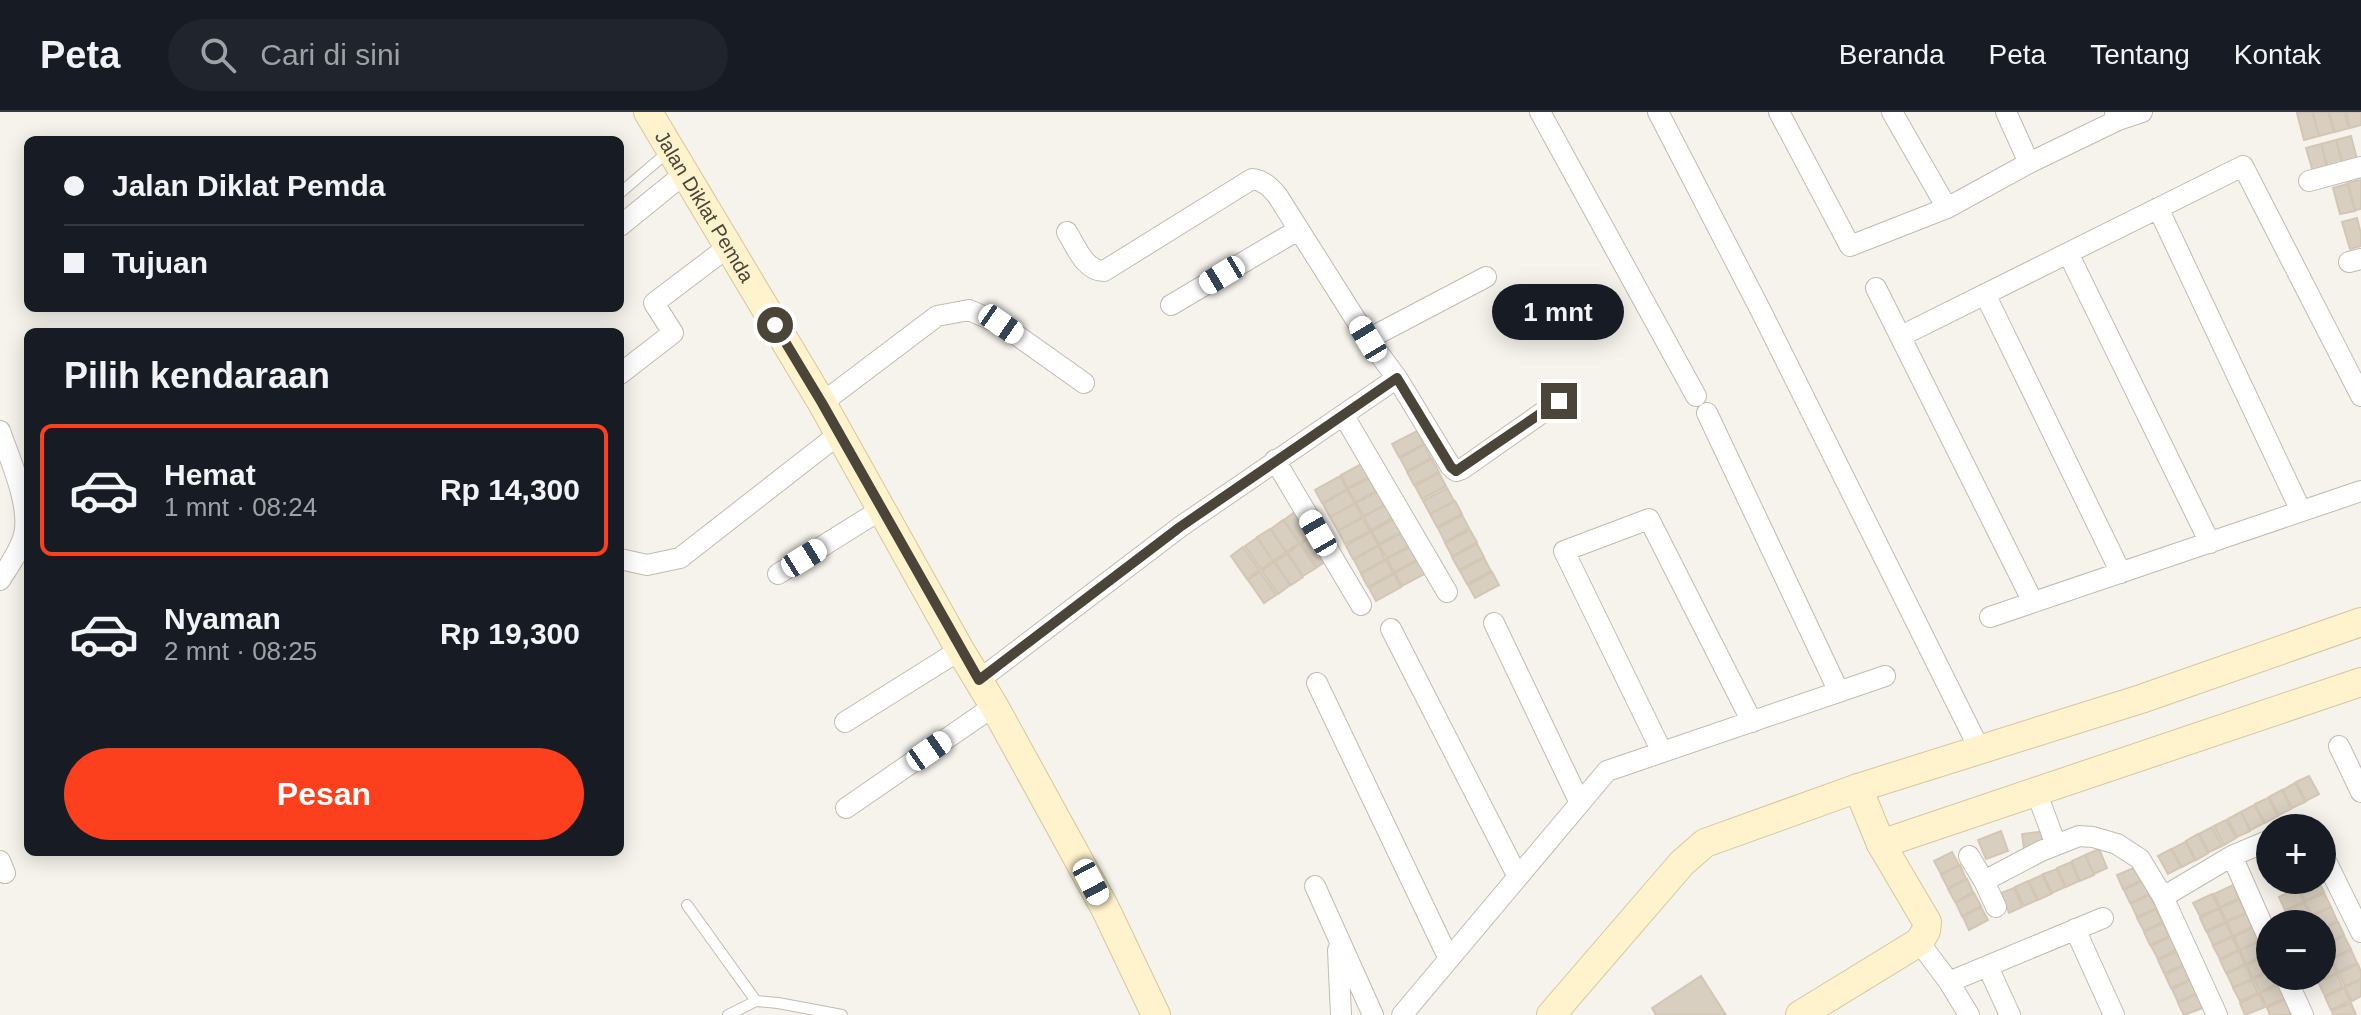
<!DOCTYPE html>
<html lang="id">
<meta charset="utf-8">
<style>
body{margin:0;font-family:Helvetica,sans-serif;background:#20242c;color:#f1f3f6;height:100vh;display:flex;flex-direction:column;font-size:30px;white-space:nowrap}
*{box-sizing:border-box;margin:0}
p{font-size:26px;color:#9ea1a6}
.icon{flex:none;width:44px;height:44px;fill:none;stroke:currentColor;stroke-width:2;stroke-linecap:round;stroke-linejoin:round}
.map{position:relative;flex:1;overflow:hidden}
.details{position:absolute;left:24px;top:216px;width:600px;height:528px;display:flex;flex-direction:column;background:#171b24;border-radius:12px;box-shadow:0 4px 20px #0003}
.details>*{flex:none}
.hud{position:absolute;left:24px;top:24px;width:600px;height:176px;border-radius:12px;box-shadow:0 4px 20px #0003;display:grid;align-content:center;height:176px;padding:0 40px;background:#171b24}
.buttons{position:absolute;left:2256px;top:702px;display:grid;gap:16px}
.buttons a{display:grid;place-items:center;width:80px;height:80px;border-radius:50%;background:#171b24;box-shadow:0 4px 20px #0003;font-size:40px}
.end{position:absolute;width:36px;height:36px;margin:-18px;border:10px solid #4b4439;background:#fff;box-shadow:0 0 0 4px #fff}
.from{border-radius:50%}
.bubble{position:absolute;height:56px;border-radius:28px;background:#171b24;box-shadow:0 4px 20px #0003;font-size:26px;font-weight:800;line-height:56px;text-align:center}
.car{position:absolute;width:24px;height:48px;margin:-24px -12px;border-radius:10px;box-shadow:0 0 6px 2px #0007;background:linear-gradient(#fff 24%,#345 0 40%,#fff 0 76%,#345 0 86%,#fff 0)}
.hud b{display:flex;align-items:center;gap:28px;height:76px;font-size:30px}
.hud b+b{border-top:2px solid #363941}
.hud i{width:20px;height:20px;background:#f1f3f6}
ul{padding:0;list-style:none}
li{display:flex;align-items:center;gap:24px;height:132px;margin:0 16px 12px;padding:0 24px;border:4px solid transparent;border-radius:12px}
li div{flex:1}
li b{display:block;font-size:30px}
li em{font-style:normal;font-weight:800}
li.active{border-color:#fc3f1d}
li>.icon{width:72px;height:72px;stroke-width:1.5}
h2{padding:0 40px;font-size:36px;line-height:96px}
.primary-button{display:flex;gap:16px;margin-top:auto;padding:16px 40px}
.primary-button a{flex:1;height:92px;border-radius:48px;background:#fc3f1d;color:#fff;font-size:32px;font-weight:800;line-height:92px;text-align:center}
header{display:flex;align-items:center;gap:48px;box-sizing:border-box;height:112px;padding:0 40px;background:#171b24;border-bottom:2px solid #363941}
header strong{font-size:38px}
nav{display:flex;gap:44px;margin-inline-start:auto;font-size:28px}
.search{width:560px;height:72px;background:#20242c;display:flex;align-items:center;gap:20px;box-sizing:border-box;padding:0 28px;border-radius:44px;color:#9ea1a6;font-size:30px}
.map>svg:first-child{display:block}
</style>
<header>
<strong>Peta</strong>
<div class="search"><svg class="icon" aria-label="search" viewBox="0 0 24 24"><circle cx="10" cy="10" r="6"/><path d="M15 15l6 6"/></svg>Cari di sini</div>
<nav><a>Beranda</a><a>Peta</a><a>Tentang</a><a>Kontak</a></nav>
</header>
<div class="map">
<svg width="2361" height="903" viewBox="0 0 2361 903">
<rect width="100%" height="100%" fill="#f6f3ec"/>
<path fill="#d8cfc1" stroke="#d3c7b4" stroke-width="2" d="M2302,0H2312L2319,24L2304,28L2297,1Z
M2313,0H2328L2334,20L2319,24Z
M2329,0H2344L2349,16L2335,20Z
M2346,0H2361V13L2350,16Z
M2351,24L2358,51L2344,55L2336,28Z
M2336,28L2343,55L2329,59L2321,32Z
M2321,32L2328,59L2314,63L2306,36Z
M2361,68V97L2355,98L2348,71Z
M2347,72L2355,99L2340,102L2333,76Z
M2357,106L2361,122V134L2350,137L2342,110Z
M1417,319L1424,332L1399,345L1392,332Z
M1424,333L1431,346L1407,359L1400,346Z
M1432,347L1439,360L1414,373L1407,360Z
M1365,350L1373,363L1348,376L1341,363Z
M1439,361L1446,374L1422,387L1415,374Z
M1340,364L1347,377L1322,391L1315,378Z
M1373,364L1380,377L1356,390L1348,377Z
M1447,376L1454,389L1430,402L1423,389Z
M1347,378L1355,391L1330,405L1323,392Z
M1381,378L1388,391L1364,404L1356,391Z
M1455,389L1462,402L1437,415L1430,402Z
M1388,391L1395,404L1371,418L1364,405Z
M1355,392L1362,405L1338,419L1330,405Z
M1296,399L1312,423L1300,431L1284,408Z
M1462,403L1469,416L1445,430L1438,416Z
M1362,406L1370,419L1345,432L1338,419Z
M1396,406L1403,419L1379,432L1372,419Z
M1283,408L1299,431L1286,440L1271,417Z
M1270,417L1286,440L1273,449L1257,425Z
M1470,418L1477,430L1452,444L1445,431Z
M1371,420L1378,433L1353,447L1346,434Z
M1404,420L1411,433L1387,446L1379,433Z
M1313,424L1329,447L1317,455L1301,432Z
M1257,426L1273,449L1261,457L1245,434Z
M1300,432L1316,456L1303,464L1288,441Z
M1477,432L1484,445L1459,458L1452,445Z
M1378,434L1385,447L1361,461L1354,448Z
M1412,434L1419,447L1394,460L1387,447Z
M1243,435L1259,458L1247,467L1231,444Z
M1287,442L1303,465L1291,473L1275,450Z
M1484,446L1491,459L1467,472L1460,459Z
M1386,448L1393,461L1368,475L1361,462Z
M1419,448L1426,461L1402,474L1395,461Z
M1274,450L1290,473L1278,482L1262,459Z
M1260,460L1276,483L1264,491L1248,468Z
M1492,460L1499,473L1475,486L1468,473Z
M1394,462L1401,475L1376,489L1369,476Z
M2309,664L2319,682L2306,689L2296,670Z
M2295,671L2305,690L2292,696L2283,678Z
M2282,678L2291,697L2279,703L2269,685Z
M2268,686L2278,704L2265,711L2255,692Z
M2254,693L2264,711L2251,718L2241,700Z
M2241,700L2250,719L2237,725L2228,707Z
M2226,708L2236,726L2224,733L2214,714Z
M2212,715L2222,734L2209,740L2199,722Z
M2001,719L2008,739L1986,747L1978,728Z
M2046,719L2048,734L2024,737L2022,722Z
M2198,722L2208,741L2196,748L2186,729Z
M2185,730L2195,748L2182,755L2172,737Z
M2099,737L2107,756L2094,762L2085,743Z
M2171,737L2181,755L2168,762L2158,744Z
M1952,740L1959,753L1941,762L1934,749Z
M2085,743L2094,763L2080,769L2072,749Z
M2071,750L2079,769L2066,775L2057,756Z
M1960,753L1966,767L1948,776L1941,763Z
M2136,755L2142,768L2123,777L2117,763Z
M2057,757L2065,775L2052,781L2043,762Z
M2042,763L2051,782L2038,788L2029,769Z
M1967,767L1973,780L1955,790L1948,777Z
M2316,768H2318L2324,780L2305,789L2299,776Z
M2028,769L2037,788L2024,794L2015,775Z
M2142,769L2149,782L2130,791L2124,778Z
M2233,773L2239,786L2220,795L2214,782Z
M2014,776L2022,795L2009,801L2001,781Z
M2297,776L2304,790L2285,798L2279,785Z
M1974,781L1981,794L1962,804L1956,791Z
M2324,781L2331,795L2312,803L2305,790Z
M2212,782L2219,796L2200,804L2193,791Z
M2149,783L2156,796L2137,805L2131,792Z
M2239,788L2246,801L2227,809L2220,796Z
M2304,791L2310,804L2291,812L2285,799Z
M1981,795L1988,808L1969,818L1963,805Z
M2331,795L2337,809L2322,816V812H2316L2312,804Z
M2156,797L2162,810L2144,819L2137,806Z
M2219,797L2225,810L2206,819L2200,806Z
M2246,802L2252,815L2233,824L2227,810Z
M2338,810L2344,823L2325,832L2322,825V817Z
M2163,811L2169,824L2150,833L2144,820Z
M2226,811L2232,824L2213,833L2207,820Z
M2253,816L2259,829L2240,838L2234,825Z
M2344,824L2351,837L2332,846L2325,832Z
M2170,825L2176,838L2158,847L2151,834Z
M2232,825L2238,838L2220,847L2213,834Z
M2259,830L2266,843L2246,852L2240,838Z
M2351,838L2357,851L2338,860L2332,847Z
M2239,839L2245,852L2226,861L2220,848Z
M2177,840L2183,853L2164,861L2158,848Z
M2266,844L2270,858L2253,866L2247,853Z
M2331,847L2337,861L2318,869L2315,864H2322V851Z
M2358,852L2361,860V867L2345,874L2339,861Z
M2246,853L2252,867L2233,875L2227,862Z
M2183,854L2190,867L2171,876L2165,863Z
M2270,859V864H2275L2279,871L2260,880L2254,867Z
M2337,862L2343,875L2325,884L2318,870Z
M1701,864L1726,903H1656L1652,896Z
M2191,868L2197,881L2178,890L2172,877Z
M2252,868L2258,881L2240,889L2233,876Z
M2361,868V884L2352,889L2345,875Z
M2279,873L2285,886L2267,894L2260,881Z
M2344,876L2350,889L2331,898L2325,885Z
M2197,882L2203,896L2184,903L2178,891Z
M2259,882L2265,895L2245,903L2240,891Z
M2286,887L2292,901L2287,903H2270L2267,896Z
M2351,891L2356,903H2333L2332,899Z"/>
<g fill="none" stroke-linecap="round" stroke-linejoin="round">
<g stroke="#c2bbae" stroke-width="12">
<path id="lane" d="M620,81L669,39
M687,793L756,889
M728,903L756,889L778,891L842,903"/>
</g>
<g stroke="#c2bbae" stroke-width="22">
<path id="street" d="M1540,0L1696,284
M1658,0L1762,201L1980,638
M1779,0L1850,134L1947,96L2029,51L2118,8L2115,0
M1892,0L1947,96
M2006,0L2029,51
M2118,8L2142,0
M2309,69L2361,55
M2158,96L2301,399
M620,114L684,62
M1067,120C1076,135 1085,159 1104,159L1252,67C1263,68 1270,75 1277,83L1368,227L1397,266L1451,355L1456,359L1462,357L1559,289
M2068,141L2210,431
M2349,150L2361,147
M1876,176L2033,490
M1985,182L2121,461
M1171,193L1298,118
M1901,224L2243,54L2361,284
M1368,227L1486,165
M620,262L673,221L654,191L728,135
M822,291L937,204L969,198L1001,212L1084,271
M1707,301L1839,580
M1344,304L1447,480
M0,319C10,348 31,393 24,423C20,439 8,455 0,468
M1275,348L1361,493
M620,447L647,453L680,446L839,322
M778,462L882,397
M1990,505L2361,379
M1494,511L1580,691
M1391,517L1518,765
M979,568L1180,415L1397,266
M1317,571L1449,847
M845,610L960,538
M2339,634L2361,680
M1662,640L1564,439L1649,407L1752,610
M2036,679L2056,733
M846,696L994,594
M2322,741L2361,820
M1969,744L1984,769L2041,739L2079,724L2093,725L2117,732L2140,747L2163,785L2217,903
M2232,744L2270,728
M0,749L5,761
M1984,769L1996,795
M1315,774L1373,903
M2163,785L2232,744L2270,830
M2075,817L2114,903
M1919,830L1949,870L1969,903
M1338,838L1341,903
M1988,855L2010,903
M2285,864L2303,903
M1949,870L2103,806
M1402,903L1607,659L1885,564"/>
</g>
<g stroke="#d6c79b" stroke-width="30">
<g id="secondary">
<path id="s1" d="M648,0L822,291L960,538L994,594L1105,796L1156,903"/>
<path d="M1881,732L2361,570"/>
<path d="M1551,903L1682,751L1705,731L1858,676L2141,587L2361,510"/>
<path d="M1800,903L1919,830L1926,819L1927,810L1881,732L1858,676"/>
</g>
</g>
<use href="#lane" stroke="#fff" stroke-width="10"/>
<use href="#street" stroke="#fff" stroke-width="20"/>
<use href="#secondary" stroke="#fff3cd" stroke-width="28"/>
</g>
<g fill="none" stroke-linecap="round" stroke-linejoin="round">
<path stroke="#4b4439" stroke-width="10" d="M775,213L822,291L979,568L1180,415L1397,266L1451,355L1456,359L1559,289"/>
</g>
<g text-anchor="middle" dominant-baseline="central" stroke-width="6" stroke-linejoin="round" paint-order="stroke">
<g font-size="20" fill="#4b4439" stroke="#fff">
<text stroke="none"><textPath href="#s1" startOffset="110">Jalan Diklat Pemda</textPath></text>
</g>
</g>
</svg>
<div class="buttons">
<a>+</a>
<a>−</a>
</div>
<i class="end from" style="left:775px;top:213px"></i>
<i class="end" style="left:1559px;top:289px"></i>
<div class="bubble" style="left:1492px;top:172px;width:132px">1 mnt</div>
<i class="car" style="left:1222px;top:163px;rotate:239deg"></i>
<i class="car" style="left:1001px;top:212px;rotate:125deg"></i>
<i class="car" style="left:1368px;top:227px;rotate:329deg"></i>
<i class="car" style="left:1318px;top:421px;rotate:330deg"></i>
<i class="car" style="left:804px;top:446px;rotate:58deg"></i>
<i class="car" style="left:929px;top:639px;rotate:55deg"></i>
<i class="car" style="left:1091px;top:770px;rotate:152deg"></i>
<div class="hud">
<b><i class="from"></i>Jalan Diklat Pemda</b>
<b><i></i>Tujuan</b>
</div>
<section class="details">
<h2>Pilih kendaraan</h2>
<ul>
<li class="active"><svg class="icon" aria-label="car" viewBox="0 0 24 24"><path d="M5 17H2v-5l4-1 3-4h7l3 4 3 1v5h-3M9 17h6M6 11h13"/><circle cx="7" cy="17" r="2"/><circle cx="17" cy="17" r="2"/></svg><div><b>Hemat</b><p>1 mnt · 08:24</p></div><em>Rp 14,300</em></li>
<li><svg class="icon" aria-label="car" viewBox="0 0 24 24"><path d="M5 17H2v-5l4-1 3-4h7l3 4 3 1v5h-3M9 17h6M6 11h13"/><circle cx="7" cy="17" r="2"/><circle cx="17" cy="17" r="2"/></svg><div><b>Nyaman</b><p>2 mnt · 08:25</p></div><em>Rp 19,300</em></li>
</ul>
<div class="primary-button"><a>Pesan</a></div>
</section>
</div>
